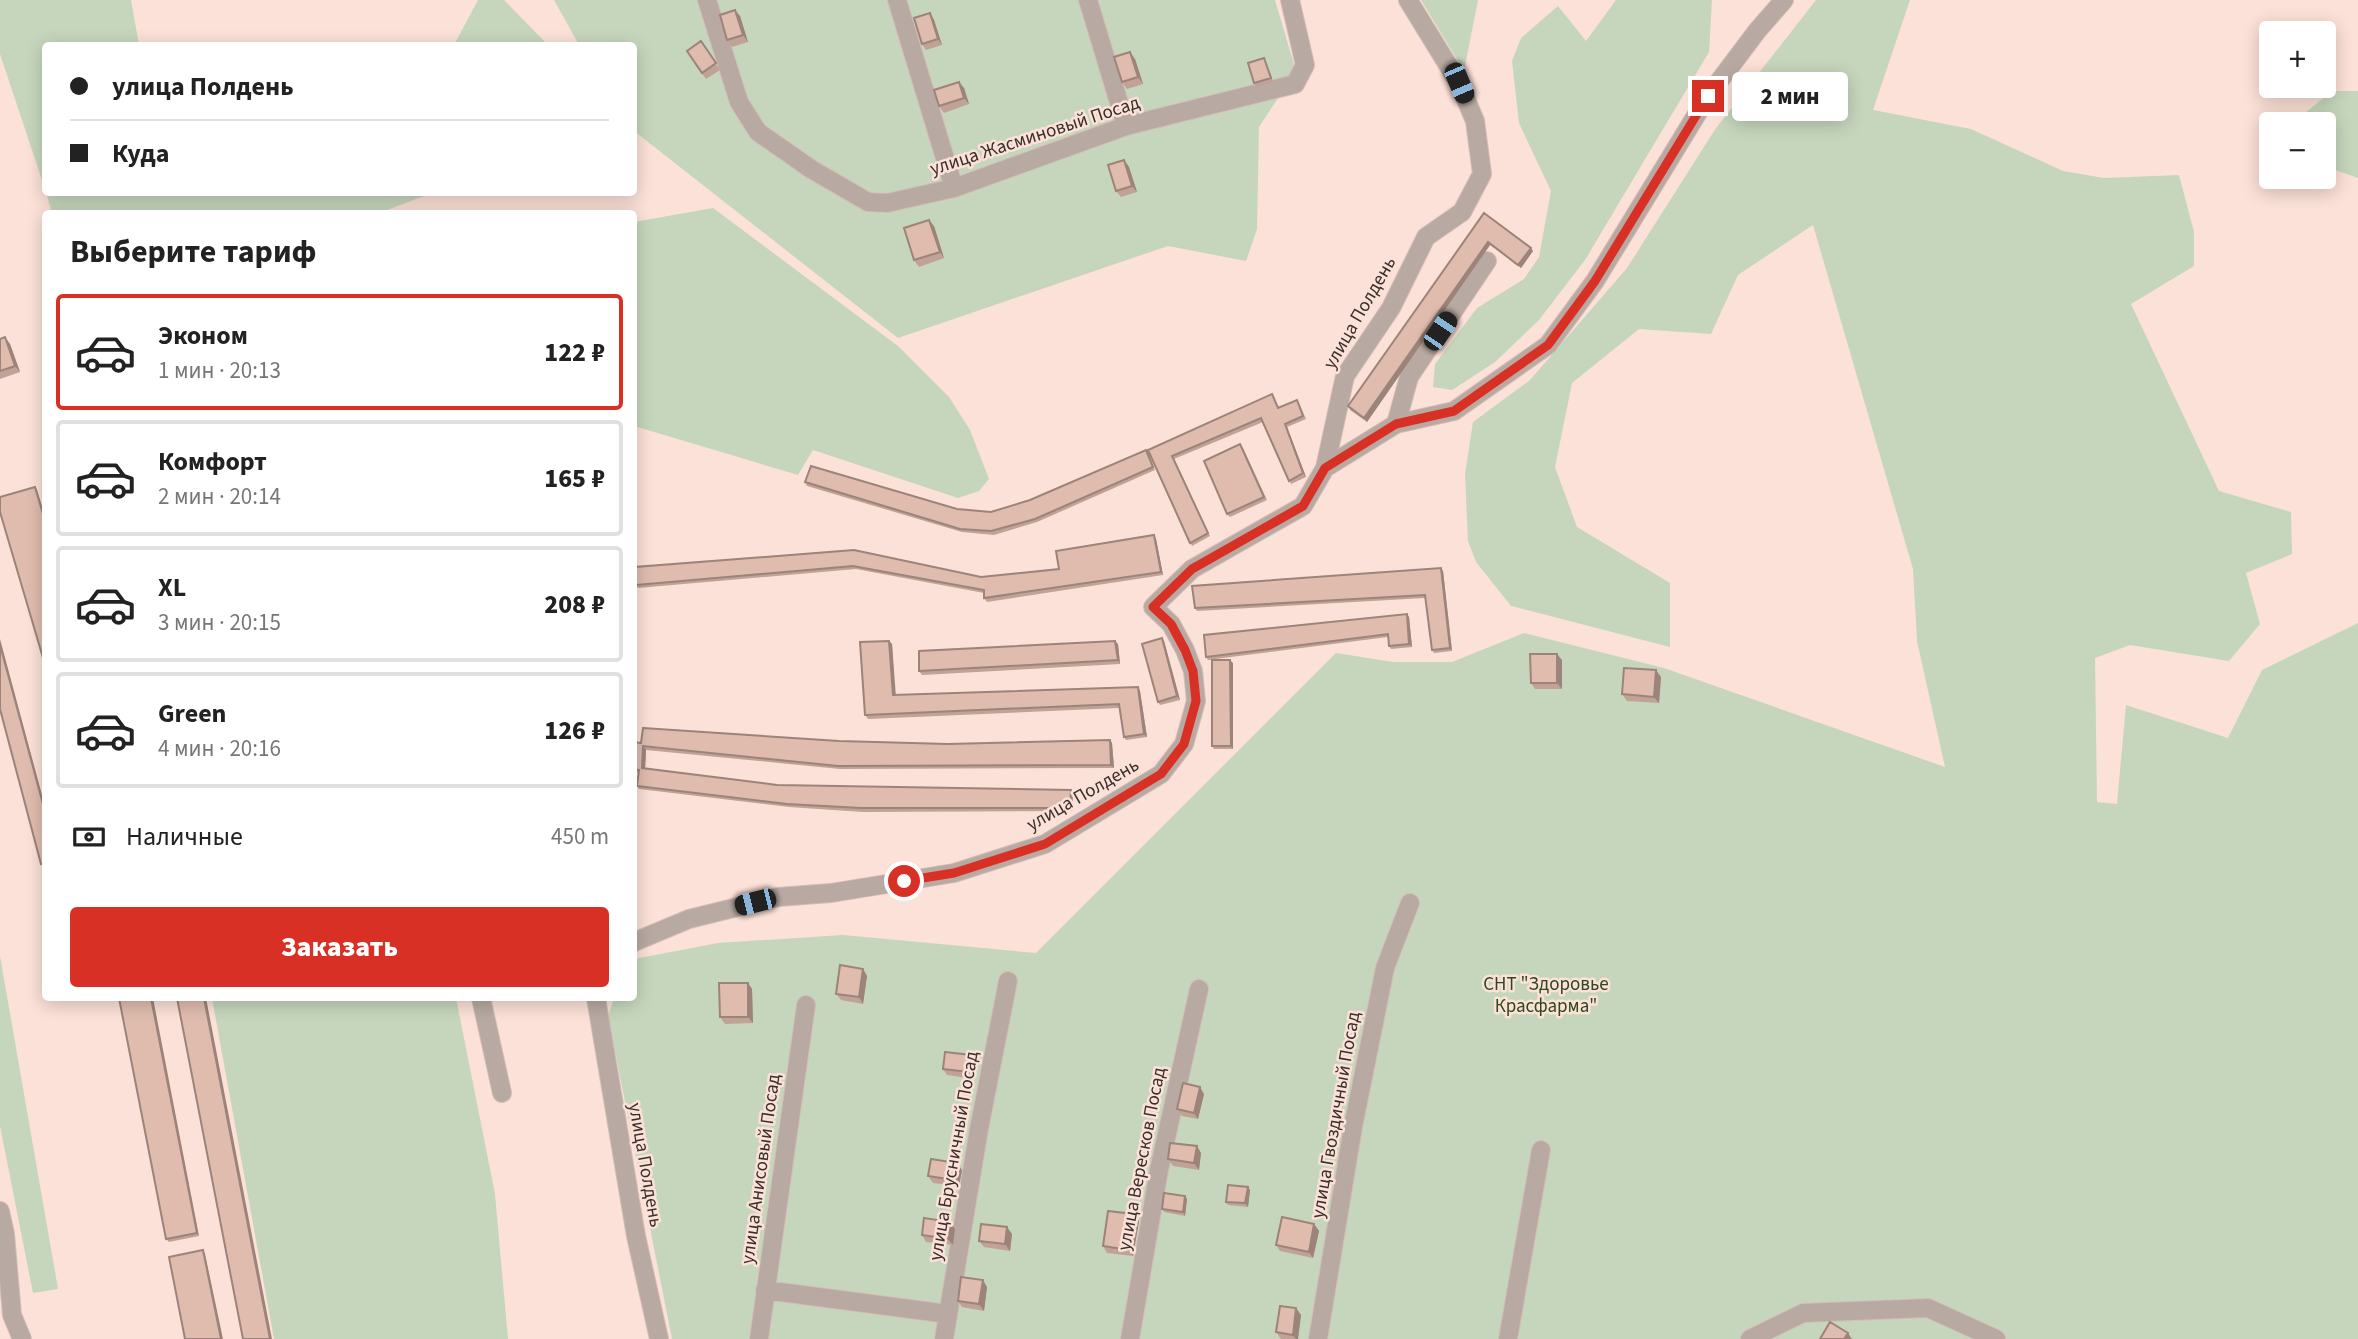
<!DOCTYPE html>
<html lang="ru">
<meta charset="utf-8">
<style>
body{margin:0;font-family:"Source Sans 3",sans-serif;background:#f2f2f2;color:#222;height:100vh;display:flex;flex-direction:column;font-size:26px;white-space:nowrap}
*{box-sizing:border-box;margin:0}
p{font-size:23px;color:#767676}
.icon{flex:none;width:38px;height:38px;fill:none;stroke:currentColor;stroke-width:2;stroke-linecap:round;stroke-linejoin:round}
.map{position:relative;flex:1;overflow:hidden}
.drawer{position:absolute;left:42px;top:210px;width:595px;height:791px;display:flex;flex-direction:column;background:#fff;border-radius:7px;box-shadow:0 4px 18px #0003}
.drawer>*{flex:none}
.banner{position:absolute;left:42px;top:42px;width:595px;height:154px;border-radius:7px;box-shadow:0 4px 18px #0003;display:grid;align-content:center;height:154px;padding:0 28px;background:#fff}
.controls{position:absolute;left:2259px;top:21px;display:grid;gap:14px}
.controls a{display:grid;place-items:center;width:77px;height:77px;border-radius:7px;background:#fff;box-shadow:0 4px 18px #0003;font-size:35px}
.end{position:absolute;width:32px;height:32px;margin:-16px;border:9px solid #d93025;background:#fff;box-shadow:0 0 0 4px #fff}
.from{border-radius:50%}
.bubble{position:absolute;height:49px;border-radius:7px;background:#fff;box-shadow:0 4px 18px #0003;font-size:23px;font-weight:800;line-height:49px;text-align:center}
.car{position:absolute;width:21px;height:42px;margin:-21px -10px;border-radius:9px;box-shadow:0 0 5px 2px #0007;background:linear-gradient(#222 24%,#8ab4d8 0 40%,#222 0 76%,#8ab4d8 0 86%,#222 0)}
.banner b{display:flex;align-items:center;gap:24px;height:66px;font-size:26px}
.banner b+b{border-top:2px solid #e0e0e0}
.banner i{width:18px;height:18px;background:#222}
ul{padding:0;list-style:none}
li{display:flex;align-items:center;gap:21px;height:116px;margin:0 14px 10px;padding:0 14px;border:4px solid #e0e0e0;border-radius:7px}
li div{flex:1}
li b{display:block;font-size:26px}
li em{font-style:normal;font-weight:800}
li.on{border-color:#d93025}
li>.icon{width:63px;height:63px;stroke-width:1.5}
h2{padding:0 28px;font-size:32px;line-height:84px}
.pay{display:flex;align-items:center;gap:18px;height:77px;padding:0 28px;font-size:26px}
.pay p{margin-inline-start:auto}
.primary-button{display:flex;gap:14px;margin-top:auto;padding:14px 28px}
.primary-button a{flex:1;height:80px;border-radius:7px;background:#d93025;color:#fff;font-size:28px;font-weight:800;line-height:80px;text-align:center}
.map>svg:first-child{display:block}
</style>
<div class="map">
<svg width="2358" height="1339" viewBox="0 0 2358 1339">
<rect width="100%" height="100%" fill="#fbe1d7"/>
<path fill="#c6d6bc" d="M0,0H131L139,45L46,46V192L0,54Z
M478,0H504L548,45H454Z
M554,0H1275L1296,71L1259,127L1257,229L1246,261L1168,246L898,338L634,131V46L579,45Z
M1421,0H1478L1464,71Z
M1616,0H1712L1709,52L1585,260L1539,320L1495,362L1452,390L1433,387L1435,364L1477,308L1524,279L1539,257L1551,191L1519,123L1512,61L1521,38L1558,6L1586,41Z
M1816,0H1910L1873,110L1971,129L2063,171L2104,178L2179,175L2194,232V266L2131,304L2219,491L2291,512L2292,554L2246,573L2260,624L2229,661L2130,645L2095,658L2097,802L2117,804L2126,705L2228,738L2262,670L2358,623V1339H672L608,1016L614,998H634V959L718,943L843,935L1036,953L1336,653L1393,662H1452L1524,633L1664,668L1945,767L1917,641L1913,569L1813,225L1738,275L1711,334L1639,329L1572,383L1555,467L1577,527L1670,583V647L1511,606L1476,562L1468,541L1465,474L1473,422L1530,380L1627,268L1716,128Z
M2332,91H2358V178L2324,166V124H2298L2305,113Z
M46,192H432V193L379,213L52,214Z
M713,208L898,346L949,397L970,430L989,479L979,491L958,498L813,450L798,475L634,426V222Z
M0,956L58,1289L33,1293L0,1126Z
M212,998H456L495,1194L508,1339H274Z"/>
<g fill="none" stroke-linecap="round" stroke-linejoin="round">
<g stroke="#d4bdb5" stroke-width="20">
<path id="minor" d="M707,0L739,102L758,132L811,169L868,202L887,203L954,188L1126,126L1295,84L1305,65L1290,0
M897,0L954,188
M1088,0L1126,126
M1396,424L1409,377L1487,261
M1325,468L1396,424L1454,411L1548,345L1595,281L1708,96L1757,31L1784,0
M634,942L689,919L778,897L831,893L954,873L1045,844L1161,774L1184,744L1196,701L1193,671L1185,650L1171,624L1153,607L1192,569L1303,506L1325,468L1345,376L1391,308L1426,237L1462,212L1482,174L1475,121L1459,83L1408,0
M481,998L502,1093
M596,998L636,1236L659,1339
M0,1211L5,1234L12,1315L22,1339
M765,1290L948,1314
M759,1339L806,1005
M944,1339L979,1129L1008,981
M1130,1339L1159,1170L1199,989
M1318,1339L1353,1127L1385,968L1410,903
M1508,1339L1541,1150
M1750,1339L1803,1313L1928,1308L1996,1339"/>
</g>
<use href="#minor" stroke="#b8aaa2" stroke-width="18"/>
</g>
<path fill="#c0a296" d="M735,10L740,16L748,42L732,47L727,40Z
M930,13L934,20L942,45L926,50L922,44Z
M701,41L720,70L706,79L687,51Z
M1135,59L1143,84L1127,89L1122,82Z
M1266,62L1273,81L1257,87L1254,83Z
M959,82L964,88L969,104L944,113L939,106Z
M1124,160L1129,167L1137,192L1121,197L1116,191Z
M1484,213L1533,251L1521,268L1490,245L1367,422L1350,410L1348,406Z
M934,226L944,258L919,267L914,260Z
M0,339L10,344L20,372L0,379Z
M1272,394L1279,408L1299,403L1306,419L1287,427L1306,477L1291,484L1263,422L1174,459L1210,536L1192,546L1148,450Z
M1243,448L1267,500L1230,517L1227,514Z
M1146,450L1155,470L1037,522L994,535L962,532L807,486L805,482L957,509L991,512L1030,500Z
M1154,535L1156,539L1163,575L987,602L984,598V593L856,569L638,588L636,585L854,550L981,577L1059,569Z
M1443,571L1452,651L1434,653L1432,650L1425,598L1197,611L1195,608Z
M1407,614L1409,617L1412,647L1391,649L1389,646L1388,637L1208,660L1206,657Z
M889,641L892,644L895,695L1140,691L1147,737L1126,740L1124,737L1119,708L868,719L865,715Z
M1164,641L1180,700L1160,705L1158,702Z
M1118,644L1120,664L922,675L919,671Z
M1562,660V689H1535L1531,683Z
M1233,663V749H1214L1212,746Z
M1661,677L1659,703L1627,701L1622,694Z
M1110,740L1112,743L1114,768L840,769L646,750L645,768L777,785L1073,794L1072,811L863,812L789,807L639,789L637,786L638,773L634,772V742L641,743L839,741L948,744Z
M863,969L867,976L863,1004L841,1000L836,994Z
M748,983L752,989L753,1023L725,1024L720,1017Z
M119,998L199,1236L169,1242L166,1239Z
M976,1062L974,1079L947,1075L943,1069Z
M1204,1094L1198,1119L1182,1116L1177,1109Z
M1201,1153L1199,1170L1173,1166L1168,1159Z
M962,1170L959,1186L933,1183L928,1176Z
M1250,1190L1248,1207L1228,1205L1226,1202Z
M1187,1199L1185,1216L1164,1212L1162,1209Z
M1134,1214L1139,1221L1133,1256L1107,1253L1103,1246Z
M950,1222L955,1229L953,1245L926,1242L922,1235Z
M1314,1224L1319,1231L1313,1258L1280,1251L1276,1245Z
M1012,1234L1010,1251L984,1247L979,1241Z
M987,1287L984,1311L962,1307L958,1301Z
M1296,1308L1301,1315L1298,1339H1281L1276,1332Z"/>
<path fill="#9c847a" d="M735,10L740,16L748,42L743,35Z
M930,13L934,20L942,45L938,39Z
M1130,52L1135,59L1143,84L1138,77Z
M959,82L964,88L969,104L964,98Z
M1124,160L1129,167L1137,192L1132,186Z
M929,220L934,226L944,258L940,252Z
M1488,242L1490,245L1367,422L1364,418Z
M1531,248L1533,251L1521,268L1518,265Z
M5,337L10,344L20,372L15,366Z
M1285,424L1287,427L1306,477L1303,473Z
M35,487L37,490L46,519V524Z
M1154,535L1156,539L1163,575L1161,572Z
M1441,568L1443,571L1452,651L1450,648Z
M1407,614L1409,617L1412,647L1409,644Z
M1162,638L1164,641L1180,700L1177,696Z
M0,639L46,810V815L0,645Z
M889,641L892,644L896,698L893,695Z
M1115,641L1118,644L1120,664L1118,660Z
M1557,654L1562,660V689L1557,683Z
M1230,660L1233,663V749L1231,746Z
M1656,670L1661,677L1659,703L1654,697Z
M1138,687L1140,691L1147,737L1144,734Z
M1110,740L1112,743L1114,768L1111,765Z
M643,746L646,750L645,771L642,768Z
M1071,790L1073,794L1072,811L1070,808Z
M863,969L867,976L863,1004L859,997Z
M748,983L752,989L753,1023L748,1017Z
M151,998H153L199,1236L197,1233Z
M204,998H206L272,1339H270Z
M971,1055L976,1062L974,1079L969,1072Z
M1200,1087L1204,1094L1198,1119L1194,1113Z
M1197,1146L1201,1153L1199,1170L1194,1163Z
M957,1163L962,1170L959,1186L955,1180Z
M1248,1187L1250,1190L1248,1207L1245,1203Z
M1185,1196L1187,1199L1185,1216L1183,1212Z
M1134,1214L1139,1221L1133,1256L1129,1250Z
M950,1222L955,1229L953,1245L948,1239Z
M1314,1224L1319,1231L1313,1258L1309,1252Z
M1007,1227L1012,1234L1010,1251L1005,1244Z
M203,1250L205,1254L223,1339H221Z
M983,1280L987,1287L984,1311L979,1304Z
M1296,1308L1301,1315L1298,1339H1296L1293,1335Z
M1848,1333L1852,1339H1844Z"/>
<path fill="#dfbcae" stroke="#9c847a" stroke-width="2" d="M735,10L743,35L727,40L720,15Z
M930,13L938,39L922,44L914,18Z
M701,41L716,63L702,73L687,51Z
M1130,52L1138,77L1122,82L1114,57Z
M1264,58L1271,78L1254,83L1248,63Z
M959,82L964,98L939,106L934,90Z
M1124,160L1132,186L1116,191L1108,165Z
M1484,213L1531,248L1518,265L1488,242L1364,418L1348,406Z
M929,220L940,252L914,260L904,228Z
M5,337L15,366L0,371V339Z
M1272,394L1278,408L1297,400L1303,416L1285,424L1303,473L1289,481L1261,418L1172,456L1208,533L1190,543L1148,450Z
M1240,444L1264,497L1227,514L1204,461Z
M1146,450L1153,467L1035,519L991,531L960,529L805,482L811,466L957,509L991,512L1030,500Z
M35,487L46,524V668L0,512V497Z
M1154,535L1161,572L984,598V590L853,566L636,585L635,567L854,550L981,577L1059,569L1056,551Z
M1441,568L1450,648L1432,650L1425,595L1195,608L1192,586Z
M1407,614L1409,644L1389,646L1388,634L1206,657L1204,635Z
M1162,638L1177,696L1158,702L1142,644Z
M889,641L893,695L1138,687L1144,734L1124,737L1119,704L865,715L860,642Z
M1115,641L1118,660L919,671V651Z
M0,645L46,815V863L41,864L0,709Z
M1530,654H1557V683H1531Z
M1212,660H1230L1231,746H1212Z
M1624,668L1656,670L1654,697L1622,694Z
M643,728L839,741L948,744L1110,740L1111,765L838,766L643,746L642,768L777,785L1071,790L1070,808H861L787,804L637,786L639,770L634,769V742L641,743Z
M840,965L863,969L859,997L836,994Z
M719,983H748V1017H720Z
M119,998H151L197,1233L166,1239Z
M177,998H204L270,1339H243Z
M945,1052L971,1055L969,1072L943,1069Z
M1183,1083L1200,1087L1194,1113L1177,1109Z
M1170,1143L1197,1146L1194,1163L1168,1159Z
M931,1159L957,1163L955,1180L928,1176Z
M1228,1185L1248,1187L1245,1203L1226,1202Z
M1164,1193L1185,1196L1183,1212L1162,1209Z
M1108,1211L1134,1214L1129,1250L1103,1246Z
M1282,1217L1314,1224L1309,1252L1276,1245Z
M924,1218L950,1222L948,1239L922,1235Z
M981,1224L1007,1227L1005,1244L979,1241Z
M203,1250L221,1339H185L169,1257Z
M961,1277L983,1280L979,1304L958,1301Z
M1280,1306L1296,1308L1293,1335L1276,1332Z
M1830,1322L1848,1333L1844,1339H1820Z"/>
<g fill="none" stroke-linecap="round" stroke-linejoin="round">
<path stroke="#d93025" stroke-width="9" d="M904,881L954,873L1045,844L1161,774L1184,744L1196,701L1193,671L1185,650L1171,624L1153,607L1192,569L1303,506L1325,468L1396,424L1454,411L1548,345L1595,281L1708,96"/>
</g>
<g text-anchor="middle" dominant-baseline="central" stroke-width="5" stroke-linejoin="round" paint-order="stroke">
<g font-size="19" fill="#392f2b" stroke="#fbe1d7">
<text transform="translate(1035 136) rotate(-18)">улица Жасминовый Посад</text>
<text transform="translate(1360 313) rotate(-60)">улица Полдень</text>
<text transform="translate(1083 795) rotate(-30)">улица Полдень</text>
<text transform="translate(1336 1115) rotate(-80)">улица Гвоздичный Посад</text>
<text transform="translate(954 1156) rotate(-80)">улица Брусничный Посад</text>
<text transform="translate(1142 1159) rotate(-79)">улица Вересков Посад</text>
<text transform="translate(645 1165) rotate(80)">улица Полдень</text>
<text transform="translate(761 1169) rotate(-82)">улица Анисовый Посад</text>
</g>
<g font-size="19" fill="#2e471c" stroke="#fbe1d7">
<text x="1546" y="984">СНТ "Здоровье<tspan x="1546" dy="22">Красфарма"</tspan></text>
</g>
</g>
</svg>
<div class="controls">
<a>+</a>
<a>−</a>
</div>
<i class="end from" style="left:904px;top:881px"></i>
<i class="end" style="left:1708px;top:96px"></i>
<div class="bubble" style="left:1732px;top:72px;width:116px">2 мин</div>
<i class="car" style="left:1459px;top:83px;rotate:157deg"></i>
<i class="car" style="left:1440px;top:331px;rotate:34deg"></i>
<i class="car" style="left:755px;top:902px;rotate:256deg"></i>
<div class="banner">
<b><i class="from"></i>улица Полдень</b>
<b><i></i>Куда</b>
</div>
<section class="drawer">
<h2>Выберите тариф</h2>
<ul>
<li class="on"><svg class="icon" aria-label="car" viewBox="0 0 24 24"><path d="M5 17H2v-5l4-1 3-4h7l3 4 3 1v5h-3M9 17h6M6 11h13"/><circle cx="7" cy="17" r="2"/><circle cx="17" cy="17" r="2"/></svg><div><b>Эконом</b><p>1 мин · 20:13</p></div><em>122 ₽</em></li>
<li><svg class="icon" aria-label="car" viewBox="0 0 24 24"><path d="M5 17H2v-5l4-1 3-4h7l3 4 3 1v5h-3M9 17h6M6 11h13"/><circle cx="7" cy="17" r="2"/><circle cx="17" cy="17" r="2"/></svg><div><b>Комфорт</b><p>2 мин · 20:14</p></div><em>165 ₽</em></li>
<li><svg class="icon" aria-label="car" viewBox="0 0 24 24"><path d="M5 17H2v-5l4-1 3-4h7l3 4 3 1v5h-3M9 17h6M6 11h13"/><circle cx="7" cy="17" r="2"/><circle cx="17" cy="17" r="2"/></svg><div><b>XL</b><p>3 мин · 20:15</p></div><em>208 ₽</em></li>
<li><svg class="icon" aria-label="car" viewBox="0 0 24 24"><path d="M5 17H2v-5l4-1 3-4h7l3 4 3 1v5h-3M9 17h6M6 11h13"/><circle cx="7" cy="17" r="2"/><circle cx="17" cy="17" r="2"/></svg><div><b>Green</b><p>4 мин · 20:16</p></div><em>126 ₽</em></li>
</ul>
<div class="pay"><svg class="icon" aria-label="cash" viewBox="0 0 24 24"><path d="M3 7h18v10H3z"/><circle cx="12" cy="12" r="2"/></svg>Наличные<p>450 m</p></div>
<div class="primary-button"><a>Заказать</a></div>
</section>
</div>
